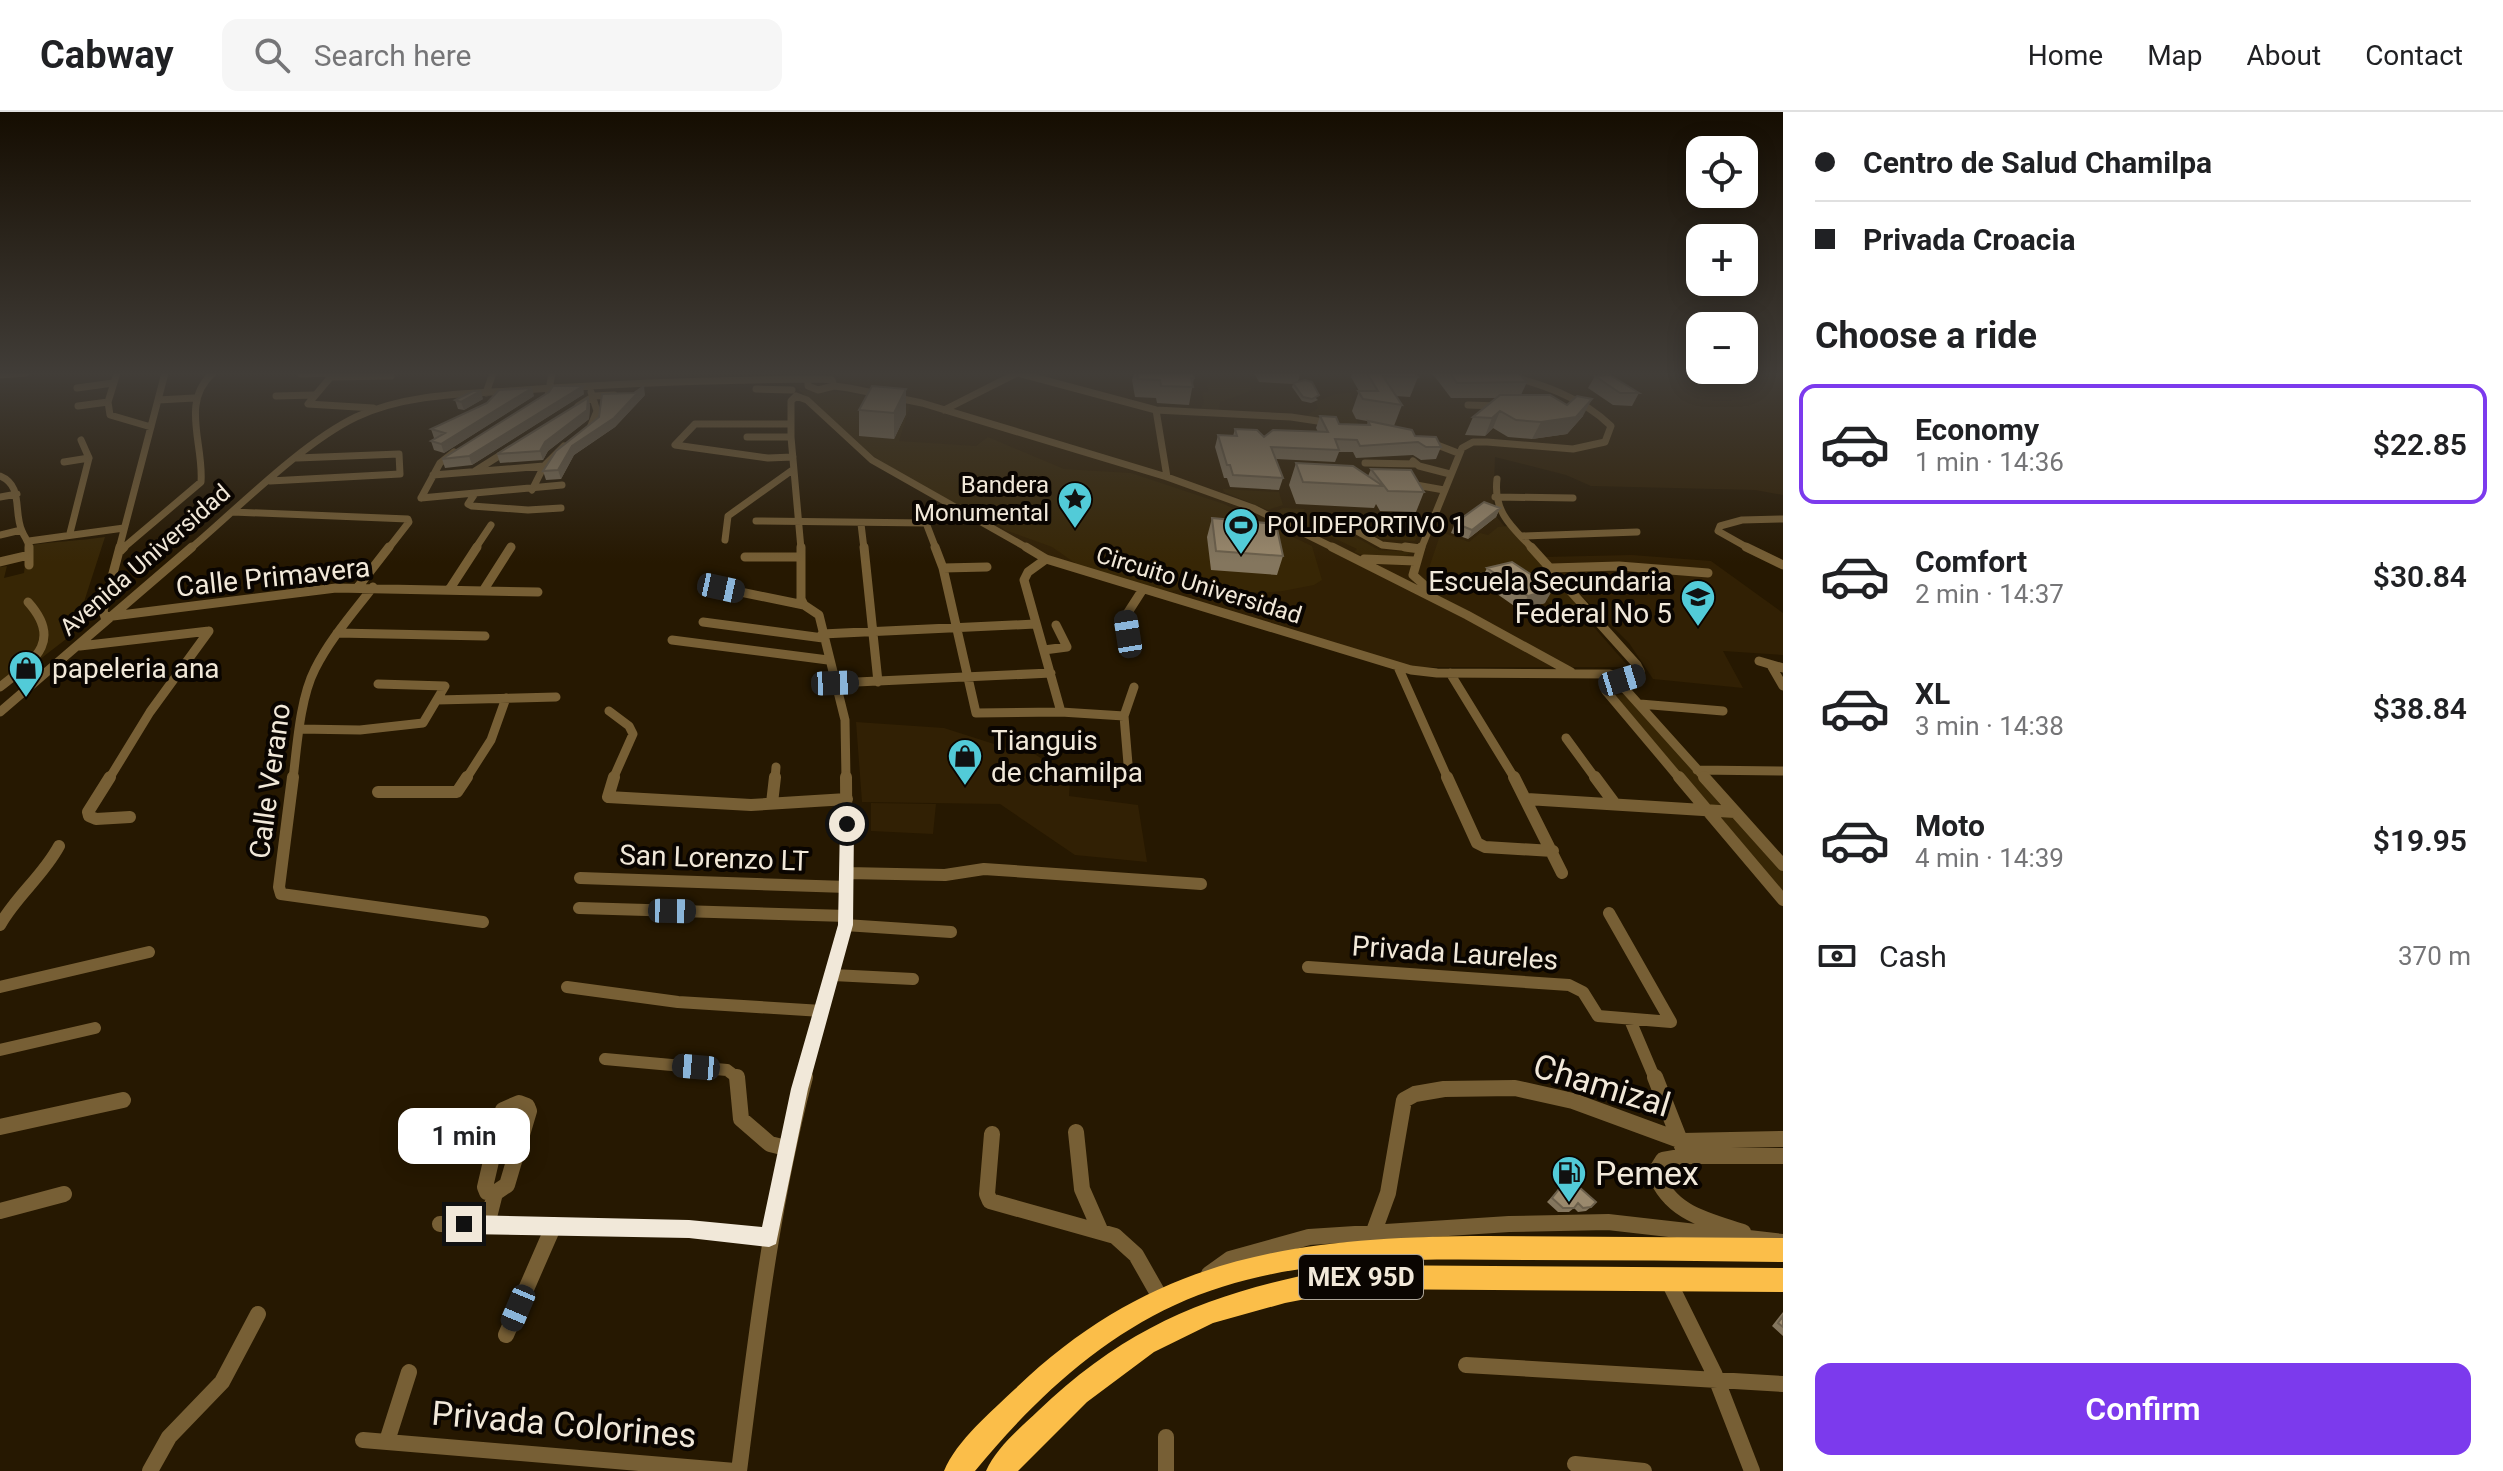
<!DOCTYPE html>
<meta charset="utf-8">
<style>
body{margin:0;font-family:Roboto,sans-serif;background:#f6f6f6;color:#202124;height:100vh;display:flex;flex-direction:column;font-size:30px;white-space:nowrap}
*{box-sizing:border-box;margin:0}
p{font-size:26px;color:#757577}
.icon{flex:none;width:44px;height:44px;fill:none;stroke:currentColor;stroke-width:2;stroke-linecap:round;stroke-linejoin:round}
.map{position:relative;flex:1;overflow:hidden}
.drawer{display:flex;flex-direction:column;background:#fff;width:720px}
.drawer>*{flex:none}
.banner{display:grid;align-content:center;height:176px;padding:0 32px;background:#fff}
.fabs{position:absolute;left:1686px;top:24px;display:grid;gap:16px}
.fabs a{display:grid;place-items:center;width:72px;height:72px;border-radius:16px;background:#fff;box-shadow:0 4px 20px #0003;font-size:40px}
.end{position:absolute;width:36px;height:36px;margin:-18px;border:10px solid #f1e8d9;background:#111;box-shadow:0 0 0 4px #111}
.from{border-radius:50%}
.bubble{position:absolute;height:56px;border-radius:16px;background:#fff;box-shadow:0 4px 20px #0003;font-size:26px;font-weight:600;line-height:56px;text-align:center}
.car{position:absolute;width:24px;height:48px;margin:-24px -12px;border-radius:10px;box-shadow:0 0 6px 2px #0007;background:linear-gradient(#222 24%,#8ab4d8 0 40%,#222 0 76%,#8ab4d8 0 86%,#222 0)}
.banner b{display:flex;align-items:center;gap:28px;height:76px;font-size:30px}
.banner b+b{border-top:2px solid #e0e0e0}
.banner i{width:20px;height:20px;background:#202124}
ul{padding:0;list-style:none}
li{display:flex;align-items:center;gap:24px;height:120px;margin:0 16px 12px;padding:0 16px;border:4px solid transparent;border-radius:16px}
li div{flex:1}
li b{display:block;font-size:30px}
li em{font-style:normal;font-weight:600}
li.current{border-color:#7c3aed}
li>.icon{width:72px;height:72px;stroke-width:1.5}
h2{padding:0 32px;font-size:36px;line-height:96px}
.pay{display:flex;align-items:center;gap:20px;height:88px;padding:0 32px;font-size:30px}
.pay p{margin-inline-start:auto}
.action{display:flex;gap:16px;margin-top:auto;padding:16px 32px}
.action a{flex:1;height:92px;border-radius:16px;background:#7c3aed;color:#fff;font-size:32px;font-weight:600;line-height:92px;text-align:center}
header{display:flex;align-items:center;gap:48px;box-sizing:border-box;height:112px;padding:0 40px;background:#fff;border-bottom:2px solid #e0e0e0}
header strong{font-size:38px}
nav{display:flex;gap:44px;margin-inline-start:auto;font-size:28px}
.search{width:560px;height:72px;background:#f6f6f6;display:flex;align-items:center;gap:20px;box-sizing:border-box;padding:0 28px;border-radius:16px;color:#757577;font-size:30px}
main{display:flex;flex:1;min-height:0}
.map>svg:first-child{display:block}
</style>
<header>
<strong>Cabway</strong>
<div class="search"><svg class="icon" aria-label="search" viewBox="0 0 24 24"><circle cx="10" cy="10" r="6"/><path d="M15 15l6 6"/></svg>Search here</div>
<nav><a>Home</a><a>Map</a><a>About</a><a>Contact</a></nav>
</header>
<main>
<div class="map">
<svg width="1783" height="1359" viewBox="0 0 1783 1359">
<rect width="100%" height="100%" fill="#261801"/>
<path fill="#312004" d="M780,261H1783V383L1755,378L1591,374L1566,363L1495,345L1493,401L1629,555H1413L1050,447L878,350Z
M1632,443L1711,449L1783,501V543L1723,539L1743,576L1653,567L1629,531L1543,445Z
M856,610L944,616L1016,639L1033,641L1070,665L1069,684L1138,693L1147,750L1075,743L1000,692L862,690Z
M871,691L936,692L933,722L871,719Z"/>
<path fill="#372605" d="M844,261H893L889,278L842,270L840,265Z
M1207,268L1250,270L1251,279L1220,290L1219,300L1199,299L1204,291L1202,280H1208Z
M799,278L843,280L910,294L899,329L976,334L988,325L1064,357L1131,361L1224,392L1312,434L1322,468L1314,473L1283,479L1263,481L1193,474L1172,479L1153,478L1082,456L1052,435L1005,418L980,399L956,395L882,350L853,329Z
M1351,281L1358,312L1373,313L1358,314L1304,305L1318,296L1316,290L1335,282Z
M1223,377L1279,380L1283,393L1268,398L1224,380Z
M1283,396L1305,397L1300,404L1321,413L1329,410L1379,438L1412,440C1395,451 1372,447 1354,440L1357,437L1289,405L1272,401Z
M1400,403L1425,405L1415,429L1379,427L1371,407L1400,409L1407,422Z
M1509,414L1586,502L1556,501L1548,490L1501,460L1438,479L1425,468L1441,420L1469,430L1480,421L1488,423L1498,415Z
M105,425L74,521L0,578V455L7,454L4,466L24,461L27,434C54,429 79,429 105,425Z
M1627,582L1725,695L1708,693L1612,583Z
M1714,701L1735,703L1783,758V781Z"/>
<g fill="none" stroke-linecap="round" stroke-linejoin="round">
<path stroke="#775f35" stroke-width="7" d="M117,261L108,290L110,303L151,315
M334,261L308,292L373,296
M1018,261L1156,298L1291,305L1331,311
M301,262L330,261
M0,263L26,261
M331,265L391,264
M808,270V274L818,278L834,274L849,276L922,291L1167,365L1253,396L1336,437
M77,276L113,271
M756,277L792,278
M486,281L493,261
M276,284L314,283
M548,284L552,261
M796,284L807,288L872,348L1029,437
M796,284L791,289V325L801,437
M158,288L194,286
M1468,293L1500,294
M78,294L108,290
M578,294L594,284L614,283
M944,298L1017,261
M1156,298L1167,365
M790,312H695L675,333L768,346L793,345
M589,318L597,299L591,280
M747,325H791
M81,328L89,346
M1427,329L1458,341
M1413,349L1419,354L1450,362
M64,350L89,346
M1365,351L1415,352
M475,359L510,337
M433,363L544,354
M0,364C24,374 13,400 22,419C25,427 29,428 29,437
M1497,367C1493,400 1512,415 1533,437
M270,369L400,362L399,342L297,346
M1405,371L1444,378
M532,378L544,354L564,334
M474,383L468,392L472,394L528,398L561,396
M0,385L17,382
M1495,385L1573,386
M421,386L440,351L454,340
M421,386L562,373
M233,400L408,407L409,410L388,437
M1333,406L1382,433L1420,437
M756,409L926,411L936,437
M861,412L864,437
M70,421L89,346
M0,423L21,418
M1521,424L1637,420
M725,428L728,404L791,359
M29,429L124,416
M119,437L165,261
M122,437L201,370C204,332 180,290 213,261
M190,437C237,397 302,331 356,305C408,281 468,282 524,278C623,271 722,268 821,267L832,268L834,274
M475,437L491,413
M1421,437L1462,336L1473,330H1487L1573,337L1605,330L1611,314C1580,284 1541,272 1500,261
M1750,437L1718,419L1720,414L1742,408L1783,407"/>
<path stroke="#775f35" stroke-width="9" d="M29,435V453
M120,435L103,499L105,505L336,476L538,480
M801,435V487L804,493L819,503L845,608L846,667
M864,435L878,570
M935,435L943,456L976,601L1061,600L1124,604
M1026,435L1046,447L1411,558L1437,561L1610,562L1622,568L1625,577L1706,667
M1332,435L1467,503L1571,560
M1405,435L1420,437
M1421,435L1413,463L1432,480
M1531,435L1637,553L1640,559L1622,568
M1746,435L1783,453
M120,439L124,435
M745,445H801
M1046,447L1028,460L1024,468L1061,600
M1364,447L1415,449
M0,450L29,443
M943,456L987,455
M1551,456L1619,454L1708,461
M358,475L389,435
M721,476L804,493
M449,478L477,435
M483,479L511,435
M703,510L823,526
M337,521L485,524
M822,522L1035,512
M672,528L828,548
M80,534L209,519
M1044,538L1067,535L1056,513
M1131,540L1125,505L1143,477
M1759,549L1783,556
M1398,555L1448,667
M1772,555L1783,574
M1450,561L1515,667
M835,571L1051,561
M0,575C33,549 64,530 28,490
M1606,579L1680,667
M437,588L556,585
M1640,592L1723,599
M609,599L629,614L633,622L613,667
M0,600L192,435
M299,617L360,618L423,611L445,574L378,572
M1566,626L1596,667
M1128,652L1124,604L1134,575
M1697,658L1783,659
M109,667L150,600L209,519
M293,667C297,634 300,586 315,557C330,527 353,501 373,475
M466,667L491,628L506,586
M775,667L776,655"/>
<path stroke="#775f35" stroke-width="12" d="M110,665L88,700L89,704L96,707L130,705
M293,665L279,775L281,782L483,810
M614,665L608,685L751,693L847,687
M1447,665L1477,731L1485,735L1553,739
M1514,665L1562,761
M1595,665L1615,692
M1679,665L1783,788
M1704,665L1783,753
M378,680H457L467,665
M1527,687L1735,700
M772,691L775,665
M847,761L945,763L984,757L1201,772
M580,766L847,775
M579,796L847,804
M0,813C16,784 43,764 59,734
M845,813L951,820
M1308,855L1569,873L1583,880L1598,904L1671,910L1609,801
M833,863L913,867
M0,875L149,840
M567,875L678,890L822,899
M1630,908L1655,967
M0,938L95,916
M605,947L727,958L739,967
M804,967L847,804L846,665"/>
<path stroke="#775f35" stroke-width="16" d="M737,965L741,1007L770,1032L786,1036
M1655,965L1686,1044
M519,991L527,994L529,999L507,1073L495,1081L487,1080L485,1075L503,998Z
M0,1015L123,988
M1076,1020L1082,1077L1100,1118
M992,1022L987,1082L990,1089L1115,1124L1136,1143L1161,1187
M0,1099L64,1082
M440,1112L689,1117L769,1126
M487,1113L495,1081
M1743,1120C1706,1108 1670,1101 1655,1061L1663,1048L1686,1044H1783
M1373,1122L1388,1081L1404,988L1415,982L1444,977L1515,976L1573,989L1682,1029L1783,1027
M1209,1162L1230,1147L1309,1125L1509,1112L1608,1110L1783,1130
M1667,1166L1714,1261L1752,1359
M506,1223L554,1113
M1466,1253L1783,1272
M1166,1325V1359
M363,1328L735,1359
M387,1329L409,1260
M1575,1352L1644,1359
M150,1359L169,1325L222,1270L258,1202
M739,1359C756,1226 771,1095 805,965"/>
<path fill="#fbbe49" fill-rule="evenodd" d="M1486,1124L1783,1126V1150C1698,1149 1613,1148 1528,1148C1411,1147 1283,1143 1175,1193C1096,1229 1029,1293 975,1359H944C957,1328 991,1300 1015,1277C1155,1142 1301,1125 1486,1124Z
M1357,1153L1783,1156V1180L1357,1177L1285,1191L1213,1211L1154,1240L1087,1290L1018,1359H986C996,1336 1020,1316 1038,1299C1136,1205 1227,1176 1357,1153Z"/>
</g>
<path fill="#84765e" d="M1134,261H1193L1194,266L1189,293L1157,291L1156,286L1135,285L1132,268Z
M1254,261H1300L1298,270L1318,288L1311,291L1302,289L1292,275L1293,272L1259,270Z
M1352,261H1415L1418,265L1410,285L1396,284L1402,293L1394,314L1356,307L1352,299L1359,279L1351,265Z
M1432,261H1519L1527,270L1521,283L1583,304L1567,322L1532,327L1508,325L1493,316L1485,324L1465,323L1473,305L1497,286H1451Z
M1595,264L1639,281L1632,294L1613,293L1588,276Z
M906,277V302L894,327L859,324V298Z
M549,280L584,282L472,353L445,356L442,347Z
M645,283L615,315L574,343L561,367L546,368L543,359L599,305Z
M534,284L444,341L434,338L431,329L435,326H434L431,317Z
M588,286L590,294L589,307L548,339L543,348L500,351L497,342Z
M483,287L464,298L458,297L455,288Z
M1320,304L1339,312L1367,313L1368,309L1415,324L1441,335L1436,347L1421,348L1413,343L1356,346L1353,340H1339L1335,350L1276,347L1283,366L1279,378L1230,375L1227,366H1224L1215,335L1218,323L1233,324L1235,317L1264,325L1318,320L1316,316Z
M1296,351L1368,364L1371,357L1424,380L1416,400L1380,399L1376,392L1374,396L1296,392L1289,373Z
M1500,396L1496,405L1468,427L1451,421L1455,411Z
M1212,406L1283,444L1277,463L1211,458L1207,425Z
M1487,456L1545,491L1520,498L1480,470Z
M1579,1075L1591,1095L1586,1099L1578,1100L1574,1096L1569,1100H1558L1547,1090L1560,1076L1570,1085Z
M1783,1200V1224L1772,1214Z"/>
<path fill="#6c604c" d="M583,274L584,282L472,353L469,344Z
M644,274L645,283L615,315L574,343L561,367L558,358L572,334Z
M532,276L534,284L444,341L441,332Z
M906,277V302L894,327V301Z
M481,279L483,287L464,298L461,290Z
M588,286L590,294L589,307L548,339L543,348L540,339L545,330Z
M1592,287L1583,304L1567,322L1532,327L1541,310Z
M1500,299L1493,316L1485,324L1492,306Z
M1500,396L1496,405L1468,427L1472,418Z
M1553,477L1545,491L1520,498L1528,484Z"/>
<path fill="#9a896d" stroke="#6c604c" stroke-width="2" d="M1137,261H1193L1194,266H1191L1193,275L1161,274L1160,268L1138,267Z
M1367,261H1415L1418,265L1383,264L1402,293L1363,287L1358,279H1378Z
M1450,261H1519L1527,270L1457,271Z
M1610,263L1639,281H1620L1595,264Z
M1305,268L1312,270L1319,283L1312,287L1303,285L1293,271Z
M553,274H583L469,344L442,347L549,280Z
M644,274L614,306L572,334L558,358L543,359L556,339L599,305L602,282L634,281Z
M872,274L906,277L894,301L859,298Z
M532,276L441,332L431,329L445,321L431,317L487,291L499,278Z
M473,279H481L461,290L455,288Z
M1500,283H1550L1567,293L1577,284L1592,287L1576,305L1541,310L1516,308L1500,299L1492,306L1473,305Z
M588,286L587,298L545,330L540,339L497,342Z
M1320,304L1336,305L1339,312L1370,313L1368,309L1412,318L1415,324L1436,325L1441,335H1426L1418,330L1360,334L1357,328L1335,327L1339,338L1271,335L1283,366L1233,363L1230,353H1227L1218,323L1237,324L1235,317L1257,318L1264,325L1273,318L1328,320Z
M1296,351L1353,354L1383,374L1303,370Z
M1371,357L1411,358L1424,380L1388,379Z
M1484,390L1500,396L1472,418L1455,411Z
M1212,406L1276,412L1283,444L1216,439Z
M1512,450L1553,477L1528,484L1487,456Z
M1579,1075L1596,1090L1591,1095L1583,1096L1578,1091L1574,1096H1563L1552,1086L1560,1076L1571,1085Z
M1783,1204V1215L1778,1211Z"/>
<linearGradient id="sky" x2="0" y2="1"><stop stop-color="#150d01"/><stop offset="0.58" stop-color="#413d38"/><stop offset="1" stop-color="#413d38" stop-opacity="0"/></linearGradient>
<rect width="1783" height="451" fill="url(#sky)"/>
<path fill="#f1e8d9" d="M847,707L854,712L853,813L808,977L776,1132L769,1135L689,1126L464,1122L457,1119L454,1112L457,1106L464,1103L689,1108L762,1115L791,977L838,813L840,712Z"/>
<defs>
<g id="sight-pin" transform="scale(1.8)"><path d="M0 17L-7.5 6A9.5 9.5 0 1 1 7.5 6Z" fill="#52cbd8" stroke="#0a0501"/><path d="M0-6L1.8-2.2L6-1.7L2.9 1.2L3.7 5.4L0 3.3L-3.7 5.4L-2.9 1.2L-6-1.7L-1.8-2.2Z" fill="#111"/></g>
<g id="stadium-pin" transform="scale(1.8)"><path d="M0 17L-7.5 6A9.5 9.5 0 1 1 7.5 6Z" fill="#52cbd8" stroke="#0a0501"/><path d="M0-5a6.5 5 0 1 0 0 10a6.5 5 0 1 0 0-10ZM-3.5-1.8h7v3.6h-7Z" fill="#111"/></g>
<g id="school-pin" transform="scale(1.8)"><path d="M0 17L-7.5 6A9.5 9.5 0 1 1 7.5 6Z" fill="#52cbd8" stroke="#0a0501"/><path d="M0-5L7-2L0 1L-7-2ZM-4 1L0 2.5L4 1V4Q0 6-4 4Z" fill="#111"/></g>
<g id="shop-pin" transform="scale(1.8)"><path d="M0 17L-7.5 6A9.5 9.5 0 1 1 7.5 6Z" fill="#52cbd8" stroke="#0a0501"/><path d="M-5-2.5h2.3a2.7 3.5 0 0 1 5.4 0H5L5.5 6h-11ZM-1.5-2.5h3a1.5 2.3 0 0 0-3 0Z" fill="#111"/></g>
<g id="fuel-pin" transform="scale(1.8)"><path d="M0 17L-7.5 6A9.5 9.5 0 1 1 7.5 6Z" fill="#52cbd8" stroke="#0a0501"/><path d="M-5.5-6h7V0h2V4h1.3V-2.5L3-4.5l.8-.8L6-3V5H2.5V1h-1V6h-7ZM-4.2-4.7v3.2H.2V-4.7Z" fill="#111"/></g>
</defs>
<g fill-rule="evenodd">
<use href="#sight-pin" x="1075" y="387"/>
<use href="#stadium-pin" x="1241" y="413"/>
<use href="#school-pin" x="1698" y="485"/>
<use href="#shop-pin" x="26" y="556"/>
<use href="#shop-pin" x="965" y="644"/>
<use href="#fuel-pin" x="1569" y="1061"/>
</g>
<g text-anchor="middle" dominant-baseline="central" stroke-width="8" stroke-linejoin="round" paint-order="stroke">
<g font-size="24" fill="#f1e8d9" stroke="#0a0501" text-anchor="end">
<text x="1049" y="373">Bandera<tspan x="1049" dy="28">Monumental</tspan></text>
<text x="1267" y="413" text-anchor="start">POLIDEPORTIVO 1</text>
</g>
<g font-size="24" fill="#f1e8d9" stroke="#0a0501">
<text transform="translate(145 448) rotate(-41)">Avenida Universidad</text>
<text transform="translate(1199 473) rotate(17)">Circuito Universidad</text>
</g>
<rect fill="#0a0501" stroke="#aca498" stroke-width="2" x="1299" y="1143" width="124" height="44" rx="6"/>
<g font-size="26" font-weight="bold" fill="#f1e8d9">
<text x="1361" y="1165">MEX 95D</text>
</g>
<g font-size="28" fill="#f1e8d9" stroke="#0a0501">
<text transform="translate(273 465) rotate(-6)">Calle Primavera</text>
<text transform="translate(270 669) rotate(-82)">Calle Verano</text>
<text transform="translate(714 746) rotate(2)">San Lorenzo LT</text>
<text transform="translate(1455 841) rotate(4)">Privada Laureles</text>
</g>
<g font-size="28" fill="#f1e8d9" stroke="#0a0501" text-anchor="start">
<text x="1672" y="469" text-anchor="end">Escuela Secundaria<tspan x="1672" dy="32">Federal No 5</tspan></text>
<text x="52" y="556">papeleria ana</text>
<text x="991" y="628">Tianguis<tspan x="991" dy="32">de chamilpa</tspan></text>
</g>
<g font-size="34" fill="#f1e8d9" stroke="#0a0501">
<text transform="translate(1602 973) rotate(17)">Chamizal</text>
<text transform="translate(564 1312) rotate(5)">Privada Colorines</text>
</g>
<g font-size="34" fill="#f1e8d9" stroke="#0a0501" text-anchor="start">
<text x="1595" y="1061">Pemex</text>
</g>
</g>
</svg>
<div class="fabs">
<a><svg class="icon" aria-label="locate" viewBox="0 0 24 24"><circle cx="12" cy="12" r="6"/><path d="M12 2v4M12 18v4M2 12h4M18 12h4"/></svg></a>
<a>+</a>
<a>−</a>
</div>
<i class="end from" style="left:847px;top:712px"></i>
<i class="end" style="left:464px;top:1112px"></i>
<div class="bubble" style="left:398px;top:996px;width:132px">1 min</div>
<i class="car" style="left:721px;top:476px;rotate:102deg"></i>
<i class="car" style="left:1128px;top:522px;rotate:351deg"></i>
<i class="car" style="left:1622px;top:568px;rotate:73deg"></i>
<i class="car" style="left:835px;top:571px;rotate:88deg"></i>
<i class="car" style="left:672px;top:799px;rotate:91deg"></i>
<i class="car" style="left:696px;top:955px;rotate:275deg"></i>
<i class="car" style="left:518px;top:1196px;rotate:203deg"></i>
</div>
<section class="drawer">
<div class="banner">
<b><i class="from"></i>Centro de Salud Chamilpa</b>
<b><i></i>Privada Croacia</b>
</div>
<h2>Choose a ride</h2>
<ul>
<li class="current"><svg class="icon" aria-label="car" viewBox="0 0 24 24"><path d="M5 17H2v-5l4-1 3-4h7l3 4 3 1v5h-3M9 17h6M6 11h13"/><circle cx="7" cy="17" r="2"/><circle cx="17" cy="17" r="2"/></svg><div><b>Economy</b><p>1 min · 14:36</p></div><em>$22.85</em></li>
<li><svg class="icon" aria-label="car" viewBox="0 0 24 24"><path d="M5 17H2v-5l4-1 3-4h7l3 4 3 1v5h-3M9 17h6M6 11h13"/><circle cx="7" cy="17" r="2"/><circle cx="17" cy="17" r="2"/></svg><div><b>Comfort</b><p>2 min · 14:37</p></div><em>$30.84</em></li>
<li><svg class="icon" aria-label="car" viewBox="0 0 24 24"><path d="M5 17H2v-5l4-1 3-4h7l3 4 3 1v5h-3M9 17h6M6 11h13"/><circle cx="7" cy="17" r="2"/><circle cx="17" cy="17" r="2"/></svg><div><b>XL</b><p>3 min · 14:38</p></div><em>$38.84</em></li>
<li><svg class="icon" aria-label="car" viewBox="0 0 24 24"><path d="M5 17H2v-5l4-1 3-4h7l3 4 3 1v5h-3M9 17h6M6 11h13"/><circle cx="7" cy="17" r="2"/><circle cx="17" cy="17" r="2"/></svg><div><b>Moto</b><p>4 min · 14:39</p></div><em>$19.95</em></li>
</ul>
<div class="pay"><svg class="icon" aria-label="cash" viewBox="0 0 24 24"><path d="M3 7h18v10H3z"/><circle cx="12" cy="12" r="2"/></svg>Cash<p>370 m</p></div>
<div class="action"><a>Confirm</a></div>
</section>
</main>
